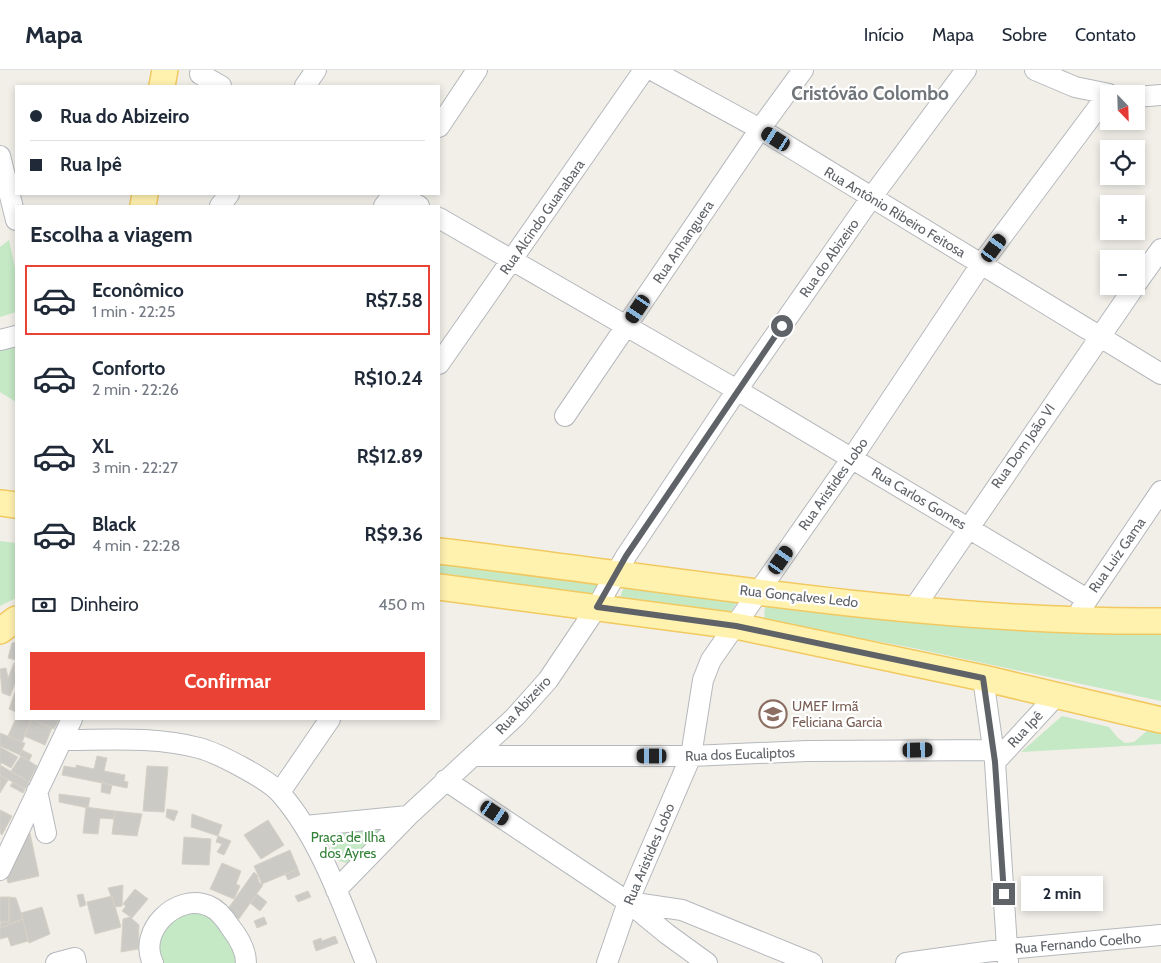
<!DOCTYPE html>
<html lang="pt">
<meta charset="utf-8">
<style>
body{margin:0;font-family:Cabin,sans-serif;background:#f2f2f3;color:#1f2937;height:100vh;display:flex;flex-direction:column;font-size:19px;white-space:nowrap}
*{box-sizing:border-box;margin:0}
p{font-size:16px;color:#747a83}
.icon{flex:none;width:28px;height:28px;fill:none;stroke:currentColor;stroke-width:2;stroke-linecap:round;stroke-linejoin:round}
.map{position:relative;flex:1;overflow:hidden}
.sheet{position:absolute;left:15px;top:135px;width:425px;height:515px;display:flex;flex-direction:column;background:#fff;border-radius:0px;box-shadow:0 2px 8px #0003}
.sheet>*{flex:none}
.top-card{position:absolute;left:15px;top:15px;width:425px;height:110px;border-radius:0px;box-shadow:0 2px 8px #0003;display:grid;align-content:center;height:110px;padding:0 15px;background:#fff}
.needle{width:32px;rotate:157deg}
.fabs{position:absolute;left:1100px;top:15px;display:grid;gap:10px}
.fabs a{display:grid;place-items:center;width:45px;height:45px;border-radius:0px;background:#fff;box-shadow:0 2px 8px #0003;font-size:25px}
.end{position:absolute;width:22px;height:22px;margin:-11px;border:6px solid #5f6368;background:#fff;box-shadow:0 0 0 2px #fff}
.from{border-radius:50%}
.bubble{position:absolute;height:35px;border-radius:0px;background:#fff;box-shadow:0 2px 8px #0003;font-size:16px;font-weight:700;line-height:35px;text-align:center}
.car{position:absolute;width:15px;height:30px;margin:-15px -8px;border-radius:6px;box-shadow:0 0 4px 1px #0007;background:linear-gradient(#222 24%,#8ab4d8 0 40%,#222 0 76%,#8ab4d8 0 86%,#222 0)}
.top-card b{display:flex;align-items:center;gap:18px;height:48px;font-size:19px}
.top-card b+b{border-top:1px solid #e0e1e3}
.top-card i{width:12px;height:12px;background:#1f2937}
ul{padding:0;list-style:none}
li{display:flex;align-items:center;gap:15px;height:70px;margin:0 10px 8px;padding:0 5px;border:2px solid transparent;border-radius:0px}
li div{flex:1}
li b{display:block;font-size:19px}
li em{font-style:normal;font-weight:700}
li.active{border-color:#ea4335}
li>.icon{width:45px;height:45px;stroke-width:1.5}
h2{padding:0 15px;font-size:22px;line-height:60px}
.pay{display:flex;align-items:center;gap:12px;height:55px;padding:0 15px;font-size:19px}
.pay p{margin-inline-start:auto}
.cta{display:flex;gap:10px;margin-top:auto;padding:10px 15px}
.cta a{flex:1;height:58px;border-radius:0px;background:#ea4335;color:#fff;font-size:20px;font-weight:700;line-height:58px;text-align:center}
header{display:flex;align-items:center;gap:30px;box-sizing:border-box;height:70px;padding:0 25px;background:#fff;border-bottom:1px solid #e0e1e3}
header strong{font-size:24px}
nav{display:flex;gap:28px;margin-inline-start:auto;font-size:18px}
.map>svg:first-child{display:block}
</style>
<header>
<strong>Mapa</strong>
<nav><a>Início</a><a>Mapa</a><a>Sobre</a><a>Contato</a></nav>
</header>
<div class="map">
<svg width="1161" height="893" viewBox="0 0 1161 893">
<rect width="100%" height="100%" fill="#f1efe8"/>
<path fill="#c5e8c5" d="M9,170L16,203V242L0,247V177Z
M16,272V332L0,322V277Z
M0,471L16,473V528L0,536Z
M439,494L604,515L599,527L439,505Z
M624,517L737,532L729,545L619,530Z
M765,536L950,555L1070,562L1161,563V631L913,578L764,550Z
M1062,646L1109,657L1118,668L1125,673L1134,672L1148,660L1161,661V674L1021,682Z
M396,751L351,794L339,791L326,768L327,764Z
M188,842L206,843L228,866L238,893H163L156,880L165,856Z"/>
<path fill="#cccac5" stroke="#d6d1c6" d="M16,572V590L8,588L12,573Z
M14,593L16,611L10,626L2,623L0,599L6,598L8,608Z
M15,622L16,623V642L9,639Z
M16,648L32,649L22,672L8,666Z
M32,649L52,658L45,675L24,666Z
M32,649H59L54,659Z
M0,663L25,673L20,685L0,676Z
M0,677L18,687L11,698L2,693L0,695Z
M22,680L32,685L29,691L19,685Z
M21,686L37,696L29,712L11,701Z
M97,686L107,688L104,701L125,705L124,711L128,712L127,718L62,705L64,696L76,698V695L94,699Z
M0,695L29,712L25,719L0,705Z
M147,696L168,697L164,742L143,741Z
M0,705L8,710L0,723Z
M13,712L25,719L23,723L10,716Z
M102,713L112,715L110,724L101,722Z
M59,724L90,728L88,738L59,732Z
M86,737L115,741L114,749L100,748L98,764L83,763Z
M167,739L178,741L174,751L166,747Z
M0,740L12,746L2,765L0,763Z
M115,741L142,744L137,766L112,764Z
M192,744L222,755L218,766L191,757Z
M268,750L284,775L261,789L244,765Z
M30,763L39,806L8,813L6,804L25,764Z
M218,766L231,771L224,785L217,782L222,774L216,772Z
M184,767L211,769L209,795L182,794Z
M290,780L298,799L262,814L254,796Z
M222,793L241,801L236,814L240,816L234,829L210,819Z
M298,799L300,805L288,810L285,804Z
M254,802L257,805L259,812L263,815L239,849L227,840Z
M123,815L122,836L115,837L108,818Z
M135,819L148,829L132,848L122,841L126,836L123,834Z
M308,821L311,827L298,832L295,826Z
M83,824L86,835L80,837L77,825Z
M257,824L267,832L260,841L250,833Z
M112,826L121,857L95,864L87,832Z
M0,827H9V852H0Z
M9,827L16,828L23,849L0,858L1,852H9Z
M42,837L50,864L29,873L21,843Z
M130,847L139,855L138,879L121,882L123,849Z
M264,847L267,854L257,858L254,851Z
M23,849L28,871L11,876L8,867L0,869V858Z
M335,866L338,873L316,881L313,871L321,868L322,871Z"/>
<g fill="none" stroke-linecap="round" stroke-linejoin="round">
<g stroke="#b5b8bc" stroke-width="22">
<path id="minor" d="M652,0L760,59L1161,304
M1035,0L1075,17L1109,24
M200,4L221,16
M305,16L316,0
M1136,27L1161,25
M439,57L477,0
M0,86L16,150
M397,124L419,136
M220,136L229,124
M384,136L393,124
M439,148L737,320L1087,529
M1136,214L1161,179
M0,270L16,266
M439,294L644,0
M565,346L760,59L803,0
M914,538L1135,216
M1081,539L1161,421
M983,608L995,692L1008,893
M62,670C106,670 155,666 199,678C218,683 268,709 281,724C321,770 343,837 366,893
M474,686H691L807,681L1005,680
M996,691L1056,626
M445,710L628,832L667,864L707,893
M37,721L46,763
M280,722L330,649
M305,756L408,746
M0,800L72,649
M336,820L408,746L515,647L548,610L597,537L626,486L737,320L871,128L966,0
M628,832L682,840L812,893
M56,893L75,888L76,893
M153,893C137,861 177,822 209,836C219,840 226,850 231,858C238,867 246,881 246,893
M607,893L628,832L691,686L703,610L711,590L852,388L982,193L1108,24
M906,893L1007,879L1161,865"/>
</g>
<g stroke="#f2c960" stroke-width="28">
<path id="major" d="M162,16L165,0
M143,136L145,124
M0,433L16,435
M439,481C678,509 919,553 1161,551
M439,517L736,556L983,608L1161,650
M0,561L16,549"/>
</g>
<use href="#minor" stroke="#fff" stroke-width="20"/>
<use href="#major" stroke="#fff2af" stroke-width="25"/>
</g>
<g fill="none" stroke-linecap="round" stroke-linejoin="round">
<path stroke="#5f6368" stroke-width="6" d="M782,256L626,486L597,537L736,556L983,608L995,692L1004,824"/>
</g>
<defs>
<g id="school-ring" transform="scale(1.4375)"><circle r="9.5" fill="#fff" stroke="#8d6e63" stroke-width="1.5"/><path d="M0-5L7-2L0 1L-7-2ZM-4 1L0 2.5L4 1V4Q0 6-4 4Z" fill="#8d6e63"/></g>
</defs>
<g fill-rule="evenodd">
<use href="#school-ring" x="773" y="644"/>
</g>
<g text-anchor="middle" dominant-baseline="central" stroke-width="4.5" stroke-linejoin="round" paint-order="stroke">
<g font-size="14" fill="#5f6368" stroke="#fff">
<text transform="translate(895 142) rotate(31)">Rua Antônio Ribeiro Feitosa</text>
<text transform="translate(542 147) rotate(-55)">Rua Alcindo Guanabara</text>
<text transform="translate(683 172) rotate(-56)">Rua Anhanguera</text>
<text transform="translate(829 188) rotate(-55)">Rua do Abizeiro</text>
<text transform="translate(1023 376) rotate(-55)">Rua Dom João VI</text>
<text transform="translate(833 414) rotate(-55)">Rua Aristides Lobo</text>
<text transform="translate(919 428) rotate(31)">Rua Carlos Gomes</text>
<text transform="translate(1117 485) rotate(-55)">Rua Luiz Gama</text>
<text transform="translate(799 526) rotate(6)">Rua Gonçalves Ledo</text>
<text transform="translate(523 635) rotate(-47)">Rua Abizeiro</text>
<text transform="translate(1025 659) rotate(-47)">Rua Ipê</text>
<text transform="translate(740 684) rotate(-2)">Rua dos Eucaliptos</text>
<text transform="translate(649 784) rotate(-67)">Rua Aristides Lobo</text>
<text transform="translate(1078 873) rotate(-5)">Rua Fernando Coelho</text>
</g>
<g font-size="14" fill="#785e54" stroke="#fff" text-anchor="start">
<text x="792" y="636">UMEF Irmã<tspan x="792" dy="16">Feliciana Garcia</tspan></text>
</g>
<g font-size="14" fill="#348238" stroke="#fff">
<text x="348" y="767">Praça de Ilha<tspan x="348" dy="16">dos Ayres</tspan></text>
</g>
<g font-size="19" font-weight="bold" fill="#70757a" stroke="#fff">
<text x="870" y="23">Cristóvão Colombo</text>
</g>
</g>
</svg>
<div class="fabs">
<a><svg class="needle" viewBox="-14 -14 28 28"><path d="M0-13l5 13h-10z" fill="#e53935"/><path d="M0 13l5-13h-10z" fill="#747a83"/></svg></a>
<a><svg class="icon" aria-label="locate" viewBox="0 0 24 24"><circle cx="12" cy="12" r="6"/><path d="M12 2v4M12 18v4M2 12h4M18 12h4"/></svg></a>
<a>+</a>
<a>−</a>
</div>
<i class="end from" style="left:782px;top:256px"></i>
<i class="end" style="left:1004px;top:824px"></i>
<div class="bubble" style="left:1021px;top:806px;width:82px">2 min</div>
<i class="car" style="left:776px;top:69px;rotate:302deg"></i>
<i class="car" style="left:994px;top:178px;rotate:36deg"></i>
<i class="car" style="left:638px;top:239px;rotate:214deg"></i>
<i class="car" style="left:781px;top:490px;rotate:35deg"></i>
<i class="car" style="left:918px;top:680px;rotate:89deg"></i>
<i class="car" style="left:652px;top:686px;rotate:270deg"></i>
<i class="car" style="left:495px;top:743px;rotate:124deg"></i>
<div class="top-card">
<b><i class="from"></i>Rua do Abizeiro</b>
<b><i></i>Rua Ipê</b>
</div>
<section class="sheet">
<h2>Escolha a viagem</h2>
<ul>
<li class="active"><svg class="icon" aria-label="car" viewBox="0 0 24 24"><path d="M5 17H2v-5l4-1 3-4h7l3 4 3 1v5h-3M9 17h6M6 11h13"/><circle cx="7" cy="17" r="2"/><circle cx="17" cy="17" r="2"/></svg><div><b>Econômico</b><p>1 min · 22:25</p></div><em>R$7.58</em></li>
<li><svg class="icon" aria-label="car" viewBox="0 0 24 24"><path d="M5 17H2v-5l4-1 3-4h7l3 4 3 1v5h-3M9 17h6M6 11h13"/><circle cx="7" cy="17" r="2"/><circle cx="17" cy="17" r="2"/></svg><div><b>Conforto</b><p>2 min · 22:26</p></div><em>R$10.24</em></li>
<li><svg class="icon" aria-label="car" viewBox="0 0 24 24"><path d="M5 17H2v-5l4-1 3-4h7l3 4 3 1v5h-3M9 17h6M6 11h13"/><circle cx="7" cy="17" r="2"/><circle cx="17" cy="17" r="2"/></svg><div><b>XL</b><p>3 min · 22:27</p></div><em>R$12.89</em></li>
<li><svg class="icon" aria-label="car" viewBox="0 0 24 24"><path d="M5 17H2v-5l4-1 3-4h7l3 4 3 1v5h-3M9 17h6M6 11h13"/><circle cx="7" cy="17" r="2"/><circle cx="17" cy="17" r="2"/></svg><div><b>Black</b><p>4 min · 22:28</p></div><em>R$9.36</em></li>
</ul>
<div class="pay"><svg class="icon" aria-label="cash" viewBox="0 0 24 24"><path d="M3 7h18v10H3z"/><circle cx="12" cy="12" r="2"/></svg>Dinheiro<p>450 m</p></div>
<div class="cta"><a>Confirmar</a></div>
</section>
</div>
